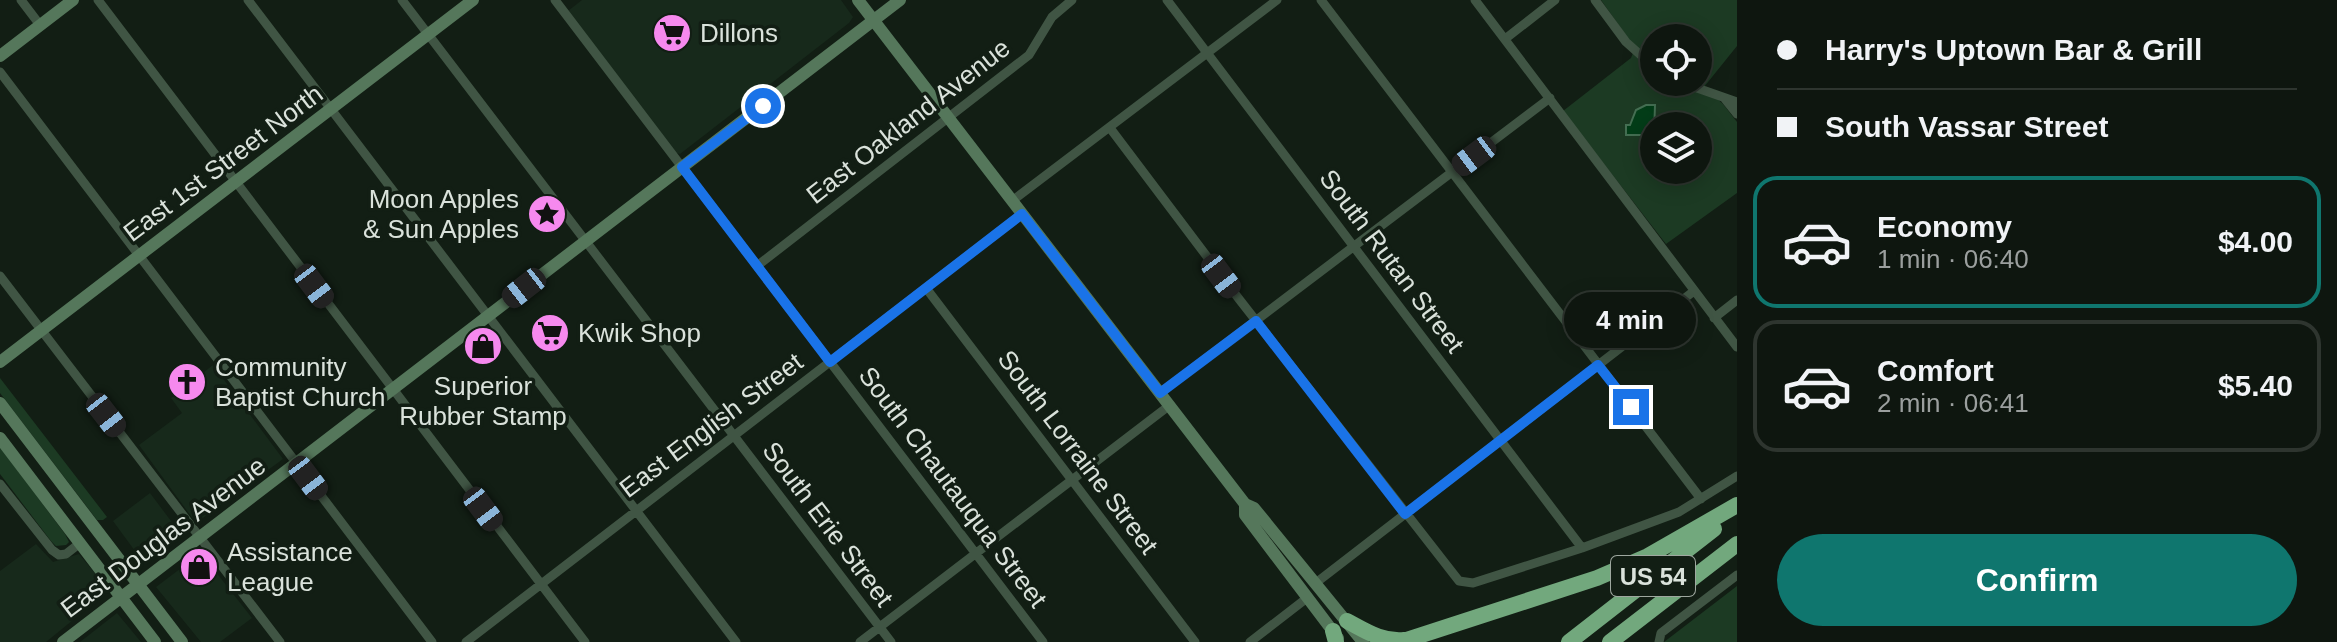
<!DOCTYPE html>
<meta charset="utf-8">
<style>
body{margin:0;font-family:Helvetica,sans-serif;background:#171f18;color:#f1f3f6;height:100vh;display:flex;flex-direction:column;font-size:30px;white-space:nowrap}
*{box-sizing:border-box;margin:0}
p{font-size:26px;color:#9b9f9e}
.icon{flex:none;width:44px;height:44px;fill:none;stroke:currentColor;stroke-width:2;stroke-linecap:round;stroke-linejoin:round}
.map{position:relative;flex:1;overflow:hidden}
.panel{display:flex;flex-direction:column;background:#0e160f;width:600px}
.panel>*{flex:none}
.guide{display:grid;align-content:center;height:176px;padding:0 40px;background:#0e160f}
.buttons{position:absolute;left:1640px;top:24px;display:grid;gap:16px}
.buttons a{display:grid;place-items:center;width:72px;height:72px;border-radius:50%;background:#0e160f;box-shadow:0 4px 20px #0003,0 0 0 2px #2e352f;font-size:40px}
.end{position:absolute;width:36px;height:36px;margin:-18px;border:10px solid #1a73e8;background:#fff;box-shadow:0 0 0 4px #fff}
.from{border-radius:50%}
.bubble{position:absolute;height:56px;border-radius:28px;background:#0e160f;box-shadow:0 4px 20px #0003,0 0 0 2px #2e352f;font-size:26px;font-weight:600;line-height:56px;text-align:center}
.car{position:absolute;width:24px;height:48px;margin:-24px -12px;border-radius:10px;box-shadow:0 0 6px 2px #0007;background:linear-gradient(#222 24%,#8ab4d8 0 40%,#222 0 76%,#8ab4d8 0 86%,#222 0)}
.guide b{display:flex;align-items:center;gap:28px;height:76px;font-size:30px}
.guide b+b{border-top:2px solid #2e352f}
.guide i{width:20px;height:20px;background:#f1f3f6}
ul{padding:0;list-style:none}
li{display:flex;align-items:center;gap:24px;height:132px;margin:0 16px 12px;padding:0 24px;border:4px solid #2e352f;border-radius:24px}
li div{flex:1}
li b{display:block;font-size:30px}
li em{font-style:normal;font-weight:600}
li.active{border-color:#0f766e}
li>.icon{width:72px;height:72px;stroke-width:1.5}
.primary-button{display:flex;gap:16px;margin-top:auto;padding:16px 40px}
.primary-button a{flex:1;height:92px;border-radius:48px;background:#0f766e;color:#fff;font-size:32px;font-weight:600;line-height:92px;text-align:center}
main{display:flex;flex:1;min-height:0}
.map>svg:first-child{display:block}
</style>
<main>
<div class="map">
<svg width="1737" height="642" viewBox="0 0 1737 642">
<rect width="100%" height="100%" fill="#121e14"/>
<path fill="#17291b" d="M582,0H841L853,17L849,23L680,154L676,153L568,11Z
M213,365L283,459L196,523L139,445L182,413L171,398Z
M150,493L180,533L143,562L113,521Z
M36,544L53,562L79,554L99,578L105,594L46,642H0V571Z
M201,553L252,618L220,642H201L156,587Z
M117,613L141,642H80Z"/>
<path fill="#1c3a23" fill-rule="evenodd" d="M1601,0H1737V46L1704,87L1723,104L1737,122V193L1666,244L1563,111L1631,58L1635,48ZM1654,38H1698V82H1654ZM1654,126H1698V170H1654Z
M0,378L107,517L103,520H97L0,393Z
M0,447L65,534L69,542L66,545L56,546L51,541L0,474Z
M1737,586V642H1664Z"/>
<path fill="#033d18" stroke="#446e52" stroke-width="2" d="M1646,105H1655L1654,135H1626V125H1630L1636,110Z"/>
<g fill="none" stroke-linecap="round" stroke-linejoin="round">
<path stroke="#405544" stroke-width="9" d="M21,0L40,25
M98,0L585,642
M248,0L736,642
M402,0L891,642
M555,0L1043,642
M1167,0L1582,548
M1321,0L1701,499
M1475,0L1737,347
M1595,0L1626,42L1654,67
M1505,39L1555,0
M0,72L432,642
M1680,82L1737,102
M1725,99L1737,114
M1110,128L1239,299L1459,581L1473,583L1582,548L1679,512L1737,476
M1012,201L1277,0
M757,266L1029,55L1052,17L1072,0
M0,276L280,642
M926,288L1195,642
M1714,318L1737,300
M1160,393L1550,98
M0,484L52,550L59,555L66,554L80,543
M1317,582L1694,291
M466,642L1022,214
M860,642L1170,405
M1250,642L1307,598
M1659,642L1661,633L1737,575"/>
<path stroke="#55775b" stroke-width="12" d="M858,0L1245,504L1254,508L1363,642
M0,56L73,0
M0,362L473,0
M0,403L182,642
M0,438L155,642
M1245,504V515L1338,638
M63,642L900,0"/>
<path stroke="#72a87d" stroke-width="16" d="M1347,621C1366,631 1382,642 1404,640
M1333,631L1336,642
M1400,642L1597,578L1648,556L1737,505
M1569,642L1714,529
M1610,642L1737,544"/>
</g>
<g fill="none" stroke-linecap="round" stroke-linejoin="round">
<path stroke="#1a73e8" stroke-width="10" d="M763,106L682,167L830,362L1022,214L1160,393L1256,321L1405,514L1598,365L1631,407"/>
</g>
<defs>
<g id="supermarket-disc" transform="scale(2)"><circle r="9.5" fill="#f689ee" stroke="#121e14"/><path d="M-6-5.5h2.5l.6 2H6L4.5 2H-2.5L-4.4-4H-6ZM-1.5 3.2a1.3 1.3 0 1 0 .1 0ZM3 3.2a1.3 1.3 0 1 0 .1 0Z" fill="#111"/></g>
<g id="sight-disc" transform="scale(2)"><circle r="9.5" fill="#f689ee" stroke="#121e14"/><path d="M0-6L1.8-2.2L6-1.7L2.9 1.2L3.7 5.4L0 3.3L-3.7 5.4L-2.9 1.2L-6-1.7L-1.8-2.2Z" fill="#111"/></g>
<g id="shop-disc" transform="scale(2)"><circle r="9.5" fill="#f689ee" stroke="#121e14"/><path d="M-5-2.5h2.3a2.7 3.5 0 0 1 5.4 0H5L5.5 6h-11ZM-1.5-2.5h3a1.5 2.3 0 0 0-3 0Z" fill="#111"/></g>
<g id="church-disc" transform="scale(2)"><circle r="9.5" fill="#f689ee" stroke="#121e14"/><path d="M-1.2-6h2.4v3.5h3.3v2.4h-3.3V6h-2.4V-.1h-3.3v-2.4h3.3Z" fill="#111"/></g>
</defs>
<g fill-rule="evenodd">
<use href="#supermarket-disc" x="672" y="33"/>
<use href="#sight-disc" x="547" y="214"/>
<use href="#supermarket-disc" x="550" y="333"/>
<use href="#shop-disc" x="483" y="346"/>
<use href="#church-disc" x="187" y="382"/>
<use href="#shop-disc" x="199" y="567"/>
</g>
<g text-anchor="middle" dominant-baseline="central" stroke-width="7" stroke-linejoin="round" paint-order="stroke">
<rect fill="#121e14" stroke="#9ea79f" stroke-width="2" x="1611" y="556" width="84" height="40" rx="6"/>
<g font-size="24" font-weight="bold" fill="#dae2db">
<text x="1653" y="576">US 54</text>
</g>
<g font-size="26" fill="#dae2db" stroke="#121e14" text-anchor="start">
<text x="700" y="33">Dillons</text>
<text x="519" y="199" text-anchor="end">Moon Apples<tspan x="519" dy="30">&amp; Sun Apples</tspan></text>
<text x="578" y="333">Kwik Shop</text>
<text x="215" y="367">Community<tspan x="215" dy="30">Baptist Church</tspan></text>
<text x="483" y="386" text-anchor="middle">Superior<tspan x="483" dy="30">Rubber Stamp</tspan></text>
<text x="227" y="552">Assistance<tspan x="227" dy="30">League</tspan></text>
</g>
<g font-size="26" fill="#dae2db" stroke="#121e14">
<text transform="translate(908 121) rotate(-38)">East Oakland Avenue</text>
<text transform="translate(223 163) rotate(-37)">East 1st Street North</text>
<text transform="translate(1392 261) rotate(53)">South Rutan Street</text>
<text transform="translate(711 425) rotate(-37)">East English Street</text>
<text transform="translate(1078 452) rotate(53)">South Lorraine Street</text>
<text transform="translate(953 487) rotate(53)">South Chautauqua Street</text>
<text transform="translate(828 524) rotate(53)">South Erie Street</text>
<text transform="translate(163 537) rotate(-37)">East Douglas Avenue</text>
</g>
</g>
</svg>
<div class="buttons">
<a><svg class="icon" aria-label="locate" viewBox="0 0 24 24"><circle cx="12" cy="12" r="6"/><path d="M12 2v4M12 18v4M2 12h4M18 12h4"/></svg></a>
<a><svg class="icon" aria-label="layers" viewBox="0 0 24 24"><path d="M12 4l9 5-9 5-9-5zM3 14l9 5 9-5"/></svg></a>
</div>
<i class="end from" style="left:763px;top:106px"></i>
<i class="end" style="left:1631px;top:407px"></i>
<div class="bubble" style="left:1564px;top:292px;width:132px">4 min</div>
<i class="car" style="left:1474px;top:156px;rotate:233deg"></i>
<i class="car" style="left:1221px;top:276px;rotate:143deg"></i>
<i class="car" style="left:314px;top:286px;rotate:143deg"></i>
<i class="car" style="left:524px;top:288px;rotate:232deg"></i>
<i class="car" style="left:106px;top:415px;rotate:142deg"></i>
<i class="car" style="left:308px;top:478px;rotate:143deg"></i>
<i class="car" style="left:483px;top:509px;rotate:143deg"></i>
</div>
<section class="panel">
<div class="guide">
<b><i class="from"></i>Harry's Uptown Bar &amp; Grill</b>
<b><i></i>South Vassar Street</b>
</div>
<ul>
<li class="active"><svg class="icon" aria-label="car" viewBox="0 0 24 24"><path d="M5 17H2v-5l4-1 3-4h7l3 4 3 1v5h-3M9 17h6M6 11h13"/><circle cx="7" cy="17" r="2"/><circle cx="17" cy="17" r="2"/></svg><div><b>Economy</b><p>1 min · 06:40</p></div><em>$4.00</em></li>
<li><svg class="icon" aria-label="car" viewBox="0 0 24 24"><path d="M5 17H2v-5l4-1 3-4h7l3 4 3 1v5h-3M9 17h6M6 11h13"/><circle cx="7" cy="17" r="2"/><circle cx="17" cy="17" r="2"/></svg><div><b>Comfort</b><p>2 min · 06:41</p></div><em>$5.40</em></li>
</ul>
<div class="primary-button"><a>Confirm</a></div>
</section>
</main>
